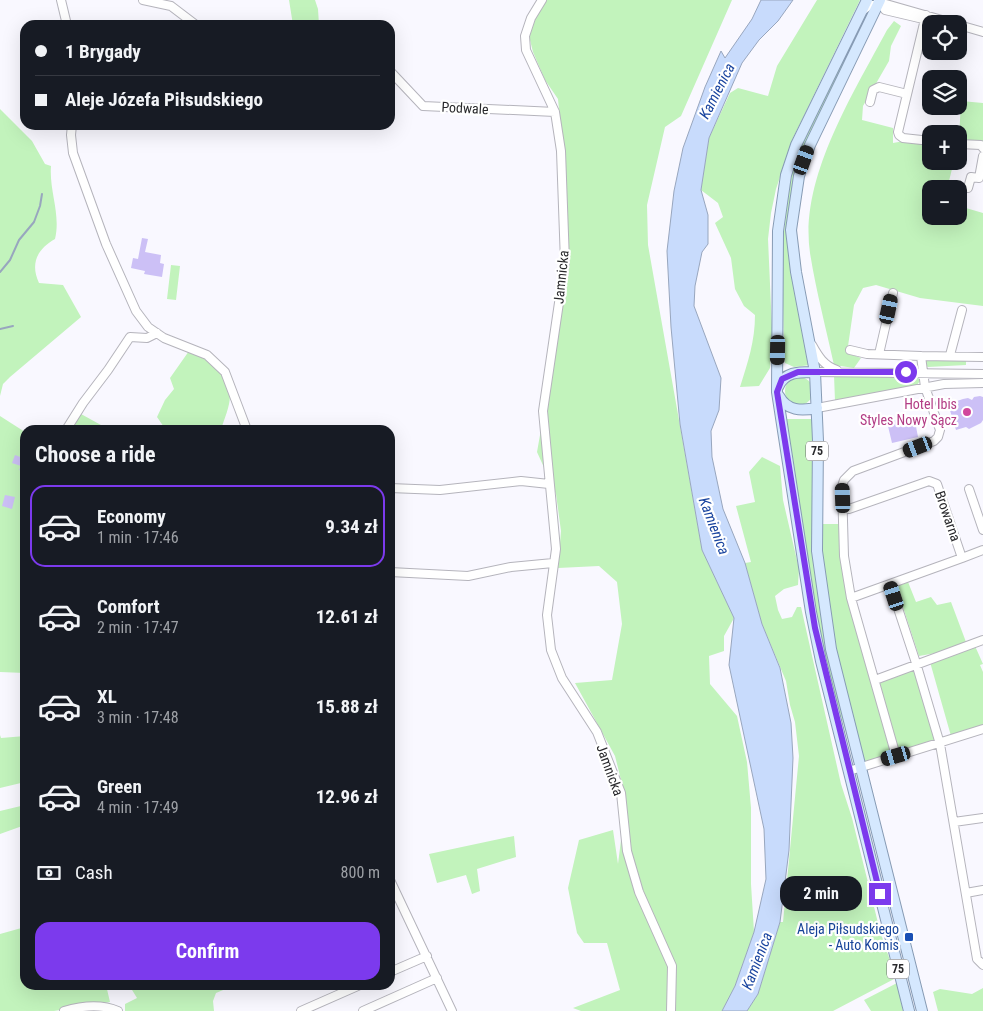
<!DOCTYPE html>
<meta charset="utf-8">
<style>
body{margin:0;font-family:"Roboto Condensed",sans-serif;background:#242831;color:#f1f3f6;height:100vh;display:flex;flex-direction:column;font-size:19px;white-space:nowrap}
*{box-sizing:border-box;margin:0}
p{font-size:16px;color:#9ea1a6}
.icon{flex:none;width:28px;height:28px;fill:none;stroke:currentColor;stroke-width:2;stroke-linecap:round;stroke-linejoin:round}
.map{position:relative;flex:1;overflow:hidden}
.panel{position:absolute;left:20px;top:425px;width:375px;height:565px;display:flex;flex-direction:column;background:#171b24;border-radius:15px;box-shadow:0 5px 20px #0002}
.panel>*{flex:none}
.top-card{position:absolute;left:20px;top:20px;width:375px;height:110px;border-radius:15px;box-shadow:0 5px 20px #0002;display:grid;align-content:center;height:110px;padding:0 15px;background:#171b24}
.tools{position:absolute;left:922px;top:15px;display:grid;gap:10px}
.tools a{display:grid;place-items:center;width:45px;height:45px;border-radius:10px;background:#171b24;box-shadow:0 5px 20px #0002;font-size:25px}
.end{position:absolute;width:22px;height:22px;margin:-11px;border:6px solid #7c3aed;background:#fff;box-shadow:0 0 0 2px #fff}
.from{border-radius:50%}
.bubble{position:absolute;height:35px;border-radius:15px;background:#171b24;box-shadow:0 5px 20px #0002;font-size:16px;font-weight:700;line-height:35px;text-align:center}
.car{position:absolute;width:15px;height:30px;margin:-15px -8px;border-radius:6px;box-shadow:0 0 4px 1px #0007;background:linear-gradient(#222 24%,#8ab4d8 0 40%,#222 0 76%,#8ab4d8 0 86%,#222 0)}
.top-card b{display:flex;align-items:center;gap:18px;height:48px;font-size:19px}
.top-card b+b{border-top:1px solid #363941}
.top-card i{width:12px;height:12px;background:#f1f3f6}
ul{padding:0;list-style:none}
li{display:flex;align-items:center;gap:15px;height:82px;margin:0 10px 8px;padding:0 5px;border:2px solid transparent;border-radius:15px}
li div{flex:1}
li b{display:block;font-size:19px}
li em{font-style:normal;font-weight:700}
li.selected{border-color:#7c3aed}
li>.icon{width:45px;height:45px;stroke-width:1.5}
h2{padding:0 15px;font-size:22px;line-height:60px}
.pay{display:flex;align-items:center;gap:12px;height:55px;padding:0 15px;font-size:19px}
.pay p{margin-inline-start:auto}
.action{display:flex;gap:10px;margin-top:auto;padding:10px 15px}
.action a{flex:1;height:58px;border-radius:15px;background:#7c3aed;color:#fff;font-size:20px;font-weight:700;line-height:58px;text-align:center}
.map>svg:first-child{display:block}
</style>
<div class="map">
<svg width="983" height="1011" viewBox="0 0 983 1011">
<rect width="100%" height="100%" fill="#f9f8ff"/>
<path fill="#c2f3bc" d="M289,0H315L318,9L319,25H293Z
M545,0H732L681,116L665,127L647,205L648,245L702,550L734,618L724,636V651L709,656L710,684L737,716L747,762L751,808V884L754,932L735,986L722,1011H581L573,1008L620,990L607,943H584L577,933L568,888L579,840L613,830L618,864L626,800L615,756L575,683L612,680L622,624L617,582L599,566L558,568L561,531L556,494L537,452L564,300L568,249L567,194L558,99L545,80L533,52L530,40V30L535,15Z
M817,0H860L793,138L776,189L771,213L768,239L772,329L770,368L759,386L740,387C748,362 755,341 755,315L744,306L735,289L731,258L715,223L723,217L718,203L701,190L709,138L730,93L738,88L768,96L777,66Z
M871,8L792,191L810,365L794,367L785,363L784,357L782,250L790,177L798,151L863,15Z
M894,21L901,26L891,46L889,61L863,106L862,120L893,128V143L904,141L931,143V161H954L947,189H931V216H959V206L983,213V306L920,298L876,285L863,288L854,305L847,353L861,358L854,368L834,365C826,328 816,291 810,253C799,179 853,94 887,30Z
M961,101L983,103V142L959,139Z
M0,109L32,141L45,164L51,166C49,191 61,214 55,239C37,249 30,264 39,283L63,285L81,317L10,377L3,384L0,396Z
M171,265L180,266L176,300L167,299Z
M189,351C208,358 229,373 230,395C230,407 224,419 221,430H166L157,417L165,400L174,389L170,378Z
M926,359H966V365L928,367L925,365Z
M834,375L917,376L920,381L916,386L835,401Z
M785 391a14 14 0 1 1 28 0a14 14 0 1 1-28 0Z
M81,414L110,430H72Z
M0,416L25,432L23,435L25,436V673L0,672Z
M786,419H812L813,553L855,763L833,689L819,629Z
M762,457L780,466L783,500L799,569L798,585L784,589L775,596L778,610L782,619L792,617L797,607H801L841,784L852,818L880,931L896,978L833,1011H747L758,994L780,922H783L799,756L795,722L790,705L786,681L762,624L745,563L751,562L736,506L755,502L749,472Z
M817,524H843L844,556L874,679L916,663L940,744L860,767L843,695Z
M908,582L916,602L931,597L937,605L951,602L966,642L936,653L919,656L896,586Z
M975,646L983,664L980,665L983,672V725L951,736L930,662Z
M0,735L1,738L25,736V782L0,788Z
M25,805V825L0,834V811Z
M514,836L516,857L477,869L480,891L472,894L466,875L437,883L429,854Z
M25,927V985H106L110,1002L54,1011H0V934Z
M897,983L903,1011H871L864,1000Z
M129,985H235L216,993L213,1001L214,1011H125V1004L137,998Z
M983,988V1011H938L933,992L940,989L972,994Z"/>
<path fill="#c8dbfc" stroke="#98a6be" d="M761,0H793L778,21L759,40L742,63L709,138L701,190L708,215V244L702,252L695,286L694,306L721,378L719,410L711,431L712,457L723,509L745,563L762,624L780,668L791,723L793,758L789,850L780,922L758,994L747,1011H722L735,986L754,932L766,879L764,829L729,665L734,618L702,550L680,424L671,327L667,251L674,191L683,148L705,87L721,51L725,58L752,19Z"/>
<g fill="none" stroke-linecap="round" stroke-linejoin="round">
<path stroke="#98a6be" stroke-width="2" d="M0,272L10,260L19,240L34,222L40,206L42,194
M0,329L13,326"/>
</g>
<path fill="#ccc0f6" d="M142,238L148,239L145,252L161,255L160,263L164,264L162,277L144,274L145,271L131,268L133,258L138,259Z
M980,396L983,397V420L981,423L969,429L966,427L956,430L948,404L963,399L968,398L972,400L974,397Z
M914,416L918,437L892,443L887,422Z
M15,455L23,458L25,455V472L19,470L21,466L12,463Z
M5,495L15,497L12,509L2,506Z"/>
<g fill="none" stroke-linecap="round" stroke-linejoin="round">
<g stroke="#b5b4bc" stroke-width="10">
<path id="minor" d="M61,0L67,25
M143,0L171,6L196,25
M542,0L531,18L525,36L526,50L555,112L561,151L565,262L543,411L556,549L547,615L551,650L562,678L597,732L621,793L627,851L639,892L672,966L671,1011
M878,0L885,10L940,23
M862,11L870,5L886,4L956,24
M926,15L898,132L899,135L903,138L931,141
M959,25L983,32
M390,71L423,106L555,112
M870,102L873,90L879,87L907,94
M72,125L71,135L73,153L106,244L136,311L148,327L164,338L207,355L225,372L247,430
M959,144L981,145L983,148
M968,188L971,177L979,178L983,156
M812,345C818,356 824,366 837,370
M850,350L867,354L921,356
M879,354L893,293
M950,355L962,310
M815,372L983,374
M817,408L944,384L983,383
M66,430L83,403L108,370L130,337L147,338L157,333
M390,488L440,490L521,481L549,484
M969,489L983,530
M843,509H849L929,481L937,484L962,558L851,598
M962,558L983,550
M390,572L468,576L511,567L553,563
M890,584L916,663L940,744L977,959L983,965
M875,680L983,640
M896,756L851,598L844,556L842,486L844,480L853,471L934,441L938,437L940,430L925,387L921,356L983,357
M849,771L983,729
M954,822L983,818
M390,880L452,1011
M966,893L983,890
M390,972L427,956
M64,1011C81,1006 102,1004 118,1011
M301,1011L360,985
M363,1011L437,978"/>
</g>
<g stroke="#879bb4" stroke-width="12">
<path id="major" d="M867,0L796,145L786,175L778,231L777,392L811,612L821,661L909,1011
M880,0L810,145L799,176L791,230L796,272L815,372L818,441L817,551L831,649L922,1011
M778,387C785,371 800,372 815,372
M779,396C787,411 801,411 817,408"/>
</g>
<use href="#minor" stroke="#fff" stroke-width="8"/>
<use href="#major" stroke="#d5e8fe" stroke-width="10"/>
</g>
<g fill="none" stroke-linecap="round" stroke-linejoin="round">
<path stroke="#7c3aed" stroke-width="6" d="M880,894L815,628L777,392L782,379L798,372H906"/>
</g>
<circle fill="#d1479c" stroke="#fff" stroke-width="2" cx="967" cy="412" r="5"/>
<rect fill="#1a4fb4" stroke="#fff" stroke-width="2" x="904" y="932" width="10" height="10" rx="2.5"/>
<g text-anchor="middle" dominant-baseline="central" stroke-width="4.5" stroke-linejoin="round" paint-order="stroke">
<g fill="#fff" stroke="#69696b" stroke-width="1">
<rect x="806" y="441.5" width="22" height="19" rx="4"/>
<rect x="887" y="959.5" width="22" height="19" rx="4"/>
</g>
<g font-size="12" font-weight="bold" fill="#29292c">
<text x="817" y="451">75</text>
<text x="898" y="969">75</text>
</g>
<g font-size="14" fill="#29292c" stroke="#fff">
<text transform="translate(465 108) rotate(3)">Podwale</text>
<text transform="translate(561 277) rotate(-84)">Jamnicka</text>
<text transform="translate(948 516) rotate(71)">Browarna</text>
<text transform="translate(610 770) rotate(70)">Jamnicka</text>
</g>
<g font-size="14" fill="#b23c85" stroke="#fff" text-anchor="end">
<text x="957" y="404">Hotel Ibis<tspan x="957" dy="16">Styles Nowy Sącz</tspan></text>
</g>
<g font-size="14" fill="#164399" stroke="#fff" text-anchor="end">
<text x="899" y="929">Aleja Piłsudskiego<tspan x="899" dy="16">- Auto Komis</tspan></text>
</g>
<g font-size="15" font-style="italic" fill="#19449f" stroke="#fff">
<text transform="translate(717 91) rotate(-63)">Kamienica</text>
<text transform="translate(714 526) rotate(69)">Kamienica</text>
<text transform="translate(757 961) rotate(-69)">Kamienica</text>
</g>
</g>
</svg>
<div class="tools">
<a><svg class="icon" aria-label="locate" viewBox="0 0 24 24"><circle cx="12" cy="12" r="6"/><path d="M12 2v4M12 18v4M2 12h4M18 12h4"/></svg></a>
<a><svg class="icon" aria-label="layers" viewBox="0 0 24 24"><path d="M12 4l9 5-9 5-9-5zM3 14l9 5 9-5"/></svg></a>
<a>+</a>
<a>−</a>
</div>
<i class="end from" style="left:906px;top:372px"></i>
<i class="end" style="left:880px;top:894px"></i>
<div class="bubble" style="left:780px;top:876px;width:82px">2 min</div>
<i class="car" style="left:804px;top:160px;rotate:20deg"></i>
<i class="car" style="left:889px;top:309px;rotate:12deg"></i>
<i class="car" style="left:778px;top:350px;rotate:181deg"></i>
<i class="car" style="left:918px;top:447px;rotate:249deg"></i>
<i class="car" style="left:843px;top:498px;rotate:358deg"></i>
<i class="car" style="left:894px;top:596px;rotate:342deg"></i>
<i class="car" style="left:896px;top:756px;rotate:254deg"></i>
<div class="top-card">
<b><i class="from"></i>1 Brygady</b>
<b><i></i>Aleje Józefa Piłsudskiego</b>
</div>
<section class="panel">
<h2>Choose a ride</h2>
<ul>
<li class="selected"><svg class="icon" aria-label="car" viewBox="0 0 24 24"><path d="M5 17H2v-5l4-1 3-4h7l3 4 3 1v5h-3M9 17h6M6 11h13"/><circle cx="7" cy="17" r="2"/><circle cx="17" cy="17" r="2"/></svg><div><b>Economy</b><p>1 min · 17:46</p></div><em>9.34 zł</em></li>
<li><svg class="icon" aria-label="car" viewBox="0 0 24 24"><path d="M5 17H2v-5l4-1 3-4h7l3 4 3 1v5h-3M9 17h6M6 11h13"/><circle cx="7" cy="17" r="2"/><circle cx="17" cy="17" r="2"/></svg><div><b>Comfort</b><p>2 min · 17:47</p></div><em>12.61 zł</em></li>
<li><svg class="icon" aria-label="car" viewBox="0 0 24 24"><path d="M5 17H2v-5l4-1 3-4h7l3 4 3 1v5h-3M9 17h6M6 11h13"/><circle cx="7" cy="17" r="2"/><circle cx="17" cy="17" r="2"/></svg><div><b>XL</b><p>3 min · 17:48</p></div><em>15.88 zł</em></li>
<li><svg class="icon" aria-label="car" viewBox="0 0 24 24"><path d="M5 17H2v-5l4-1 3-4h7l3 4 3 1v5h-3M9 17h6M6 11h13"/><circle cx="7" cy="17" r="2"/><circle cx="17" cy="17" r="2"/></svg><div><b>Green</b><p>4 min · 17:49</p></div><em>12.96 zł</em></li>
</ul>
<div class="pay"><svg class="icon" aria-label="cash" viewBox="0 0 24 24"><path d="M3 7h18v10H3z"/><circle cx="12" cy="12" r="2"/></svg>Cash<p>800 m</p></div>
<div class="action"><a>Confirm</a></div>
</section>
</div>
